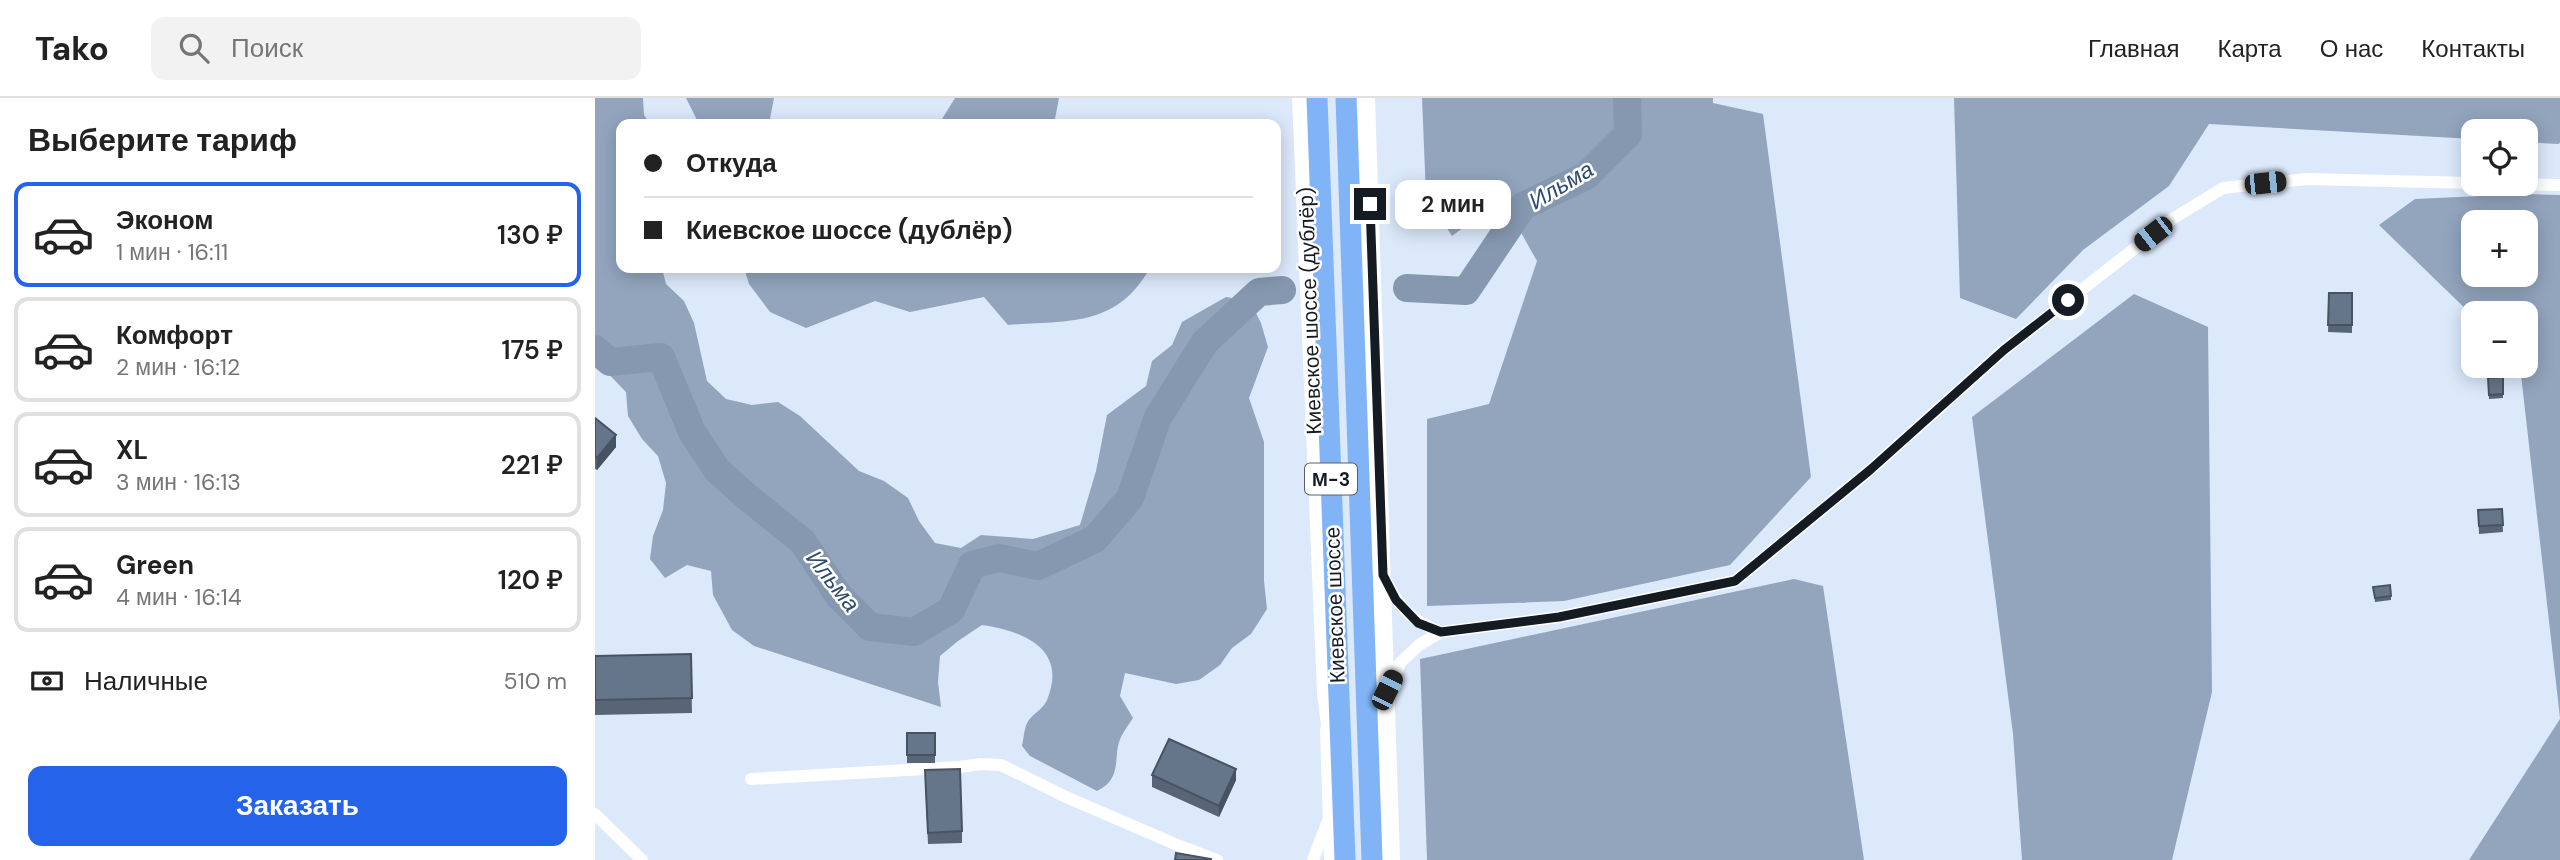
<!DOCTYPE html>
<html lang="ru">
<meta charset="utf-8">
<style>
body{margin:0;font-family:"DM Sans",sans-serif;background:#f2f2f2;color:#222;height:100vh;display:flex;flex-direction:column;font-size:26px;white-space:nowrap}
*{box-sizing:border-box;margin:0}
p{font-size:23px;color:#767676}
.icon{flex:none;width:38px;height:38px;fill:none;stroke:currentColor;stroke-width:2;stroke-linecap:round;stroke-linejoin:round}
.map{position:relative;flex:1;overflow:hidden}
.side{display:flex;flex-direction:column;background:#fff;width:595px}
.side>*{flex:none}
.guide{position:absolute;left:21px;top:21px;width:665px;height:154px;border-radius:14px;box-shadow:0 4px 18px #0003;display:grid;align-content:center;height:154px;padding:0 28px;background:#fff}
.controls{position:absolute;left:1866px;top:21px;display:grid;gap:14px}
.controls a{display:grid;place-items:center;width:77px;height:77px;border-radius:14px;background:#fff;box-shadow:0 4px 18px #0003;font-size:35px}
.end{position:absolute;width:32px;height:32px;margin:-16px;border:9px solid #151b23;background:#fff;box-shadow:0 0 0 4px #fff}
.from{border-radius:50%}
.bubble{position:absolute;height:49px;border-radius:14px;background:#fff;box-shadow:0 4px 18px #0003;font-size:23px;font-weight:600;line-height:49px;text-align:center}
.car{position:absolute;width:21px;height:42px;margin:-21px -10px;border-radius:9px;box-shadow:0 0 5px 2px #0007;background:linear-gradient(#222 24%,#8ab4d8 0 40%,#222 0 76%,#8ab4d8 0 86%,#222 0)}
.guide b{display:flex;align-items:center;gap:24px;height:66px;font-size:26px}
.guide b+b{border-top:2px solid #e0e0e0}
.guide i{width:18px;height:18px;background:#222}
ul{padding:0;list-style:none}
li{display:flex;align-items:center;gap:21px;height:105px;margin:0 14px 10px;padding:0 14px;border:4px solid #e0e0e0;border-radius:14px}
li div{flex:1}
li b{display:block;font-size:26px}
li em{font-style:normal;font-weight:600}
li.current{border-color:#2563eb}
li>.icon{width:63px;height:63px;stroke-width:1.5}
h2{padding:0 28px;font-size:32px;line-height:84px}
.pay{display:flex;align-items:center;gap:18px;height:77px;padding:0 28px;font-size:26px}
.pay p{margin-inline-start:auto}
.button{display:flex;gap:14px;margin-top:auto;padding:14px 28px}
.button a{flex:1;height:80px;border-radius:14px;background:#2563eb;color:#fff;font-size:28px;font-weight:600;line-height:80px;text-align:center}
header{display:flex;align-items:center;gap:42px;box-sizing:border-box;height:98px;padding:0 35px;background:#fff;border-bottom:2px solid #e0e0e0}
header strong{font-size:33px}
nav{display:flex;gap:38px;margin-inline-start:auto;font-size:24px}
.search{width:490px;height:63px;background:#f2f2f2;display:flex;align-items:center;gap:18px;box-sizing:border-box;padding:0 24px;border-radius:14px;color:#767676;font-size:26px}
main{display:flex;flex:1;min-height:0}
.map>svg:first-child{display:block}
</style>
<header>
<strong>Tako</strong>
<div class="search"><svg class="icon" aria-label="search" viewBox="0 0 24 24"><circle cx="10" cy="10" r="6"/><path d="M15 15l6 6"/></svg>Поиск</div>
<nav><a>Главная</a><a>Карта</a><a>О нас</a><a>Контакты</a></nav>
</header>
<main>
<section class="side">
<h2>Выберите тариф</h2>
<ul>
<li class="current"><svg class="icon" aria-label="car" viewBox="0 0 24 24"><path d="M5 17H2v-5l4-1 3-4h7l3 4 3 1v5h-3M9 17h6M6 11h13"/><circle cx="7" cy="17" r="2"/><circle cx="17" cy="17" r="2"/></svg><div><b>Эконом</b><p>1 мин · 16:11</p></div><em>130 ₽</em></li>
<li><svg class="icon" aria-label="car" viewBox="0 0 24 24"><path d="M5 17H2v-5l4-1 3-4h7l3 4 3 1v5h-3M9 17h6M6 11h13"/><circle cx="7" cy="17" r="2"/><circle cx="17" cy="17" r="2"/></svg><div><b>Комфорт</b><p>2 мин · 16:12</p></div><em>175 ₽</em></li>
<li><svg class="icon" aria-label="car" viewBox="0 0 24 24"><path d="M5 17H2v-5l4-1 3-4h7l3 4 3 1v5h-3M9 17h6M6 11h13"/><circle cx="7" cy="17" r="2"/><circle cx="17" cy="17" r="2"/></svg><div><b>XL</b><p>3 мин · 16:13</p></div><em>221 ₽</em></li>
<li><svg class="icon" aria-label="car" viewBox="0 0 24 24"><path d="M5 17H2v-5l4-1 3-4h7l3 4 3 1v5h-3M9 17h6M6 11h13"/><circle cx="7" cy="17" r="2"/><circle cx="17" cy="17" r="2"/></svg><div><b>Green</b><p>4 мин · 16:14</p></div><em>120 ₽</em></li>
</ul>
<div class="pay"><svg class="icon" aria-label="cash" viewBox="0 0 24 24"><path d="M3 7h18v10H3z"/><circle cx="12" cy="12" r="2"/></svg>Наличные<p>510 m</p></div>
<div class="button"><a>Заказать</a></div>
</section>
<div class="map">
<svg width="1965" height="762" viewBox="0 0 1965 762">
<rect width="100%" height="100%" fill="#dbe9fb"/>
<path fill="#92a5bd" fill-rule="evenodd" d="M0,0H48L49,17L55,26H26V170H67L71,186L89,203L99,225L112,283L131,301L157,307L183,304L205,318L264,373L289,383L313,400L324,423L340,445L366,450L386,437L438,441L485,427L501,373L512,317L551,288L557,263L577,247L587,224L631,199L655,203L666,225L673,249L654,300L669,344V483L672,511L656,536L637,550L625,567L604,582L581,586L530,575L525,598L538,620C534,626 529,633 526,639C517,657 529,680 502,693L435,658L427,648C429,640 429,628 434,622C439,615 449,610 452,602C473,551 429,533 387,527L363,543L345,558L343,584L346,609L159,548L137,532L118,497L116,473L92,467L70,480L55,461L58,438L68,412L71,385L63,358L47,341L33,318L31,294L0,262Z
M91,0H179L174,26H104Z
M360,0H464L459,26H350L347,21Z
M827,0H1118V5L1168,16L1216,379L1135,467L969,503L832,508V321L894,306L942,163L907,101L857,138L831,98Z
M1359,0H1965V45L1963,46L1930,44V33H1878V41L1614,26L1574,88L1488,152L1421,221L1365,200Z
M1929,96L1965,97V620L1925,268H1930V215H1878V218L1784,127L1820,101ZM1930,124V177H1878V124Z
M149,170H555C521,230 473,222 413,227L389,199L315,214L280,203L211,230L175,214L154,186Z
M1539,196L1613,229L1617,594L1577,762H1427L1418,636L1377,319Z
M1199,481L1228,488L1269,762H832L825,561Z
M1965,621V762H1874Z"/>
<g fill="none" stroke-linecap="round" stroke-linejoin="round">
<path stroke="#8598b0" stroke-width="28" d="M812,190L871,193L928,108L991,78L1033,36L1032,0
M0,251L15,264L66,259L97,334L122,372L151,398L208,444L244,498L275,529L319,534L356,512L377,467L404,460L443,468L500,441L535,400L563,319L610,244L664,194L687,192"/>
<path stroke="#fff" stroke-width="12" d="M1908,86L1965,87
M788,478C805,510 813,521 846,534
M792,592L806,564L824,547L846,534L964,519L1140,483L1275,372L1409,252L1579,120L1628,90L1712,81L1878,85
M156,681L364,669L386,666L406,667L471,699L580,746L622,762
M0,716L47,762
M718,762L732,725"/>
<path stroke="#fff" stroke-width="16" d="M733,632L737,762"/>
<path stroke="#fff" stroke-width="18" d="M706,0L731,595L737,643
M771,0L796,762"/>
<path stroke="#80b4f7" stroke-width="21" d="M722,0L750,762
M751,0L777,762"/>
</g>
<path fill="#586577" d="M1734,195H1757V235L1733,234Z
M1908,279V300L1894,301L1893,280Z
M0,320L21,349L2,372L0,371Z
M1907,411L1908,434L1884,436L1883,412Z
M1778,489L1796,498V502L1780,504Z
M96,556L97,615L0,617V558Z
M312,635H340V665H312Z
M557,677L641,682L624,719L557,689Z
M330,684L367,733V745L333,746Z"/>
<path fill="#475361" d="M21,337V349L2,372V360Z
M641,671V682L624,719V708Z"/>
<path fill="#66768a" stroke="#475361" stroke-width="2" d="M1734,195H1757V227H1733Z
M1908,279V296L1894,297L1893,280Z
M0,320L21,337L2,360L0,359Z
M1907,411L1908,427L1884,428L1883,412Z
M1795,487L1796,498L1780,500L1778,489Z
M96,556L97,600L0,602V558Z
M312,635H340V657H312Z
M574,641L641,671L624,708L557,677Z
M365,671L367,733L333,735L330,672Z
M581,755L616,761V762H580Z"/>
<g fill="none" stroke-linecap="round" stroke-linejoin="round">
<path stroke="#151b23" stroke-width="9" d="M775,106L788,477L801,502L823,525L846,534L964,519L1140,483L1275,372L1409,252L1473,202"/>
</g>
<g text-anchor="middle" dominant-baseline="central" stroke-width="5" stroke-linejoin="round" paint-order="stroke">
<rect fill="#fff" stroke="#5b5f65" stroke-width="2" x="710" y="365.5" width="52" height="31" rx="5"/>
<g font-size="19" font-weight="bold" fill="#151b23">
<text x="736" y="381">М-3</text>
</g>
<g font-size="21" fill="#151b23" stroke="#fff">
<text transform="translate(715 213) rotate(-92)">Киевское шоссе (дублёр)</text>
<text transform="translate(740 507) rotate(-92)">Киевское шоссе</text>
</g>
<g font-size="23" font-style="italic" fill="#2d4a6f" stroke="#fff">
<text transform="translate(966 87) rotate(-31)">Ильма</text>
<text transform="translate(238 483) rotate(52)">Ильма</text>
</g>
</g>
</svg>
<div class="controls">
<a><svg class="icon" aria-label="locate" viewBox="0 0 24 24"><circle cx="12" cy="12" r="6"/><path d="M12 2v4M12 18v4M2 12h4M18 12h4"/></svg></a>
<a>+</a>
<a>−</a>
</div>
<i class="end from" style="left:1473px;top:202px"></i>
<i class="end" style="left:775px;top:106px"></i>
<div class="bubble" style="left:800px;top:82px;width:116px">2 мин</div>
<i class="car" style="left:1670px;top:85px;rotate:84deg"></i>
<i class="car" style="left:1558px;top:136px;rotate:232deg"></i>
<i class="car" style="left:792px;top:592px;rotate:26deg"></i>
<div class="guide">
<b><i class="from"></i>Откуда</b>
<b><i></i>Киевское шоссе (дублёр)</b>
</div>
</div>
</main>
